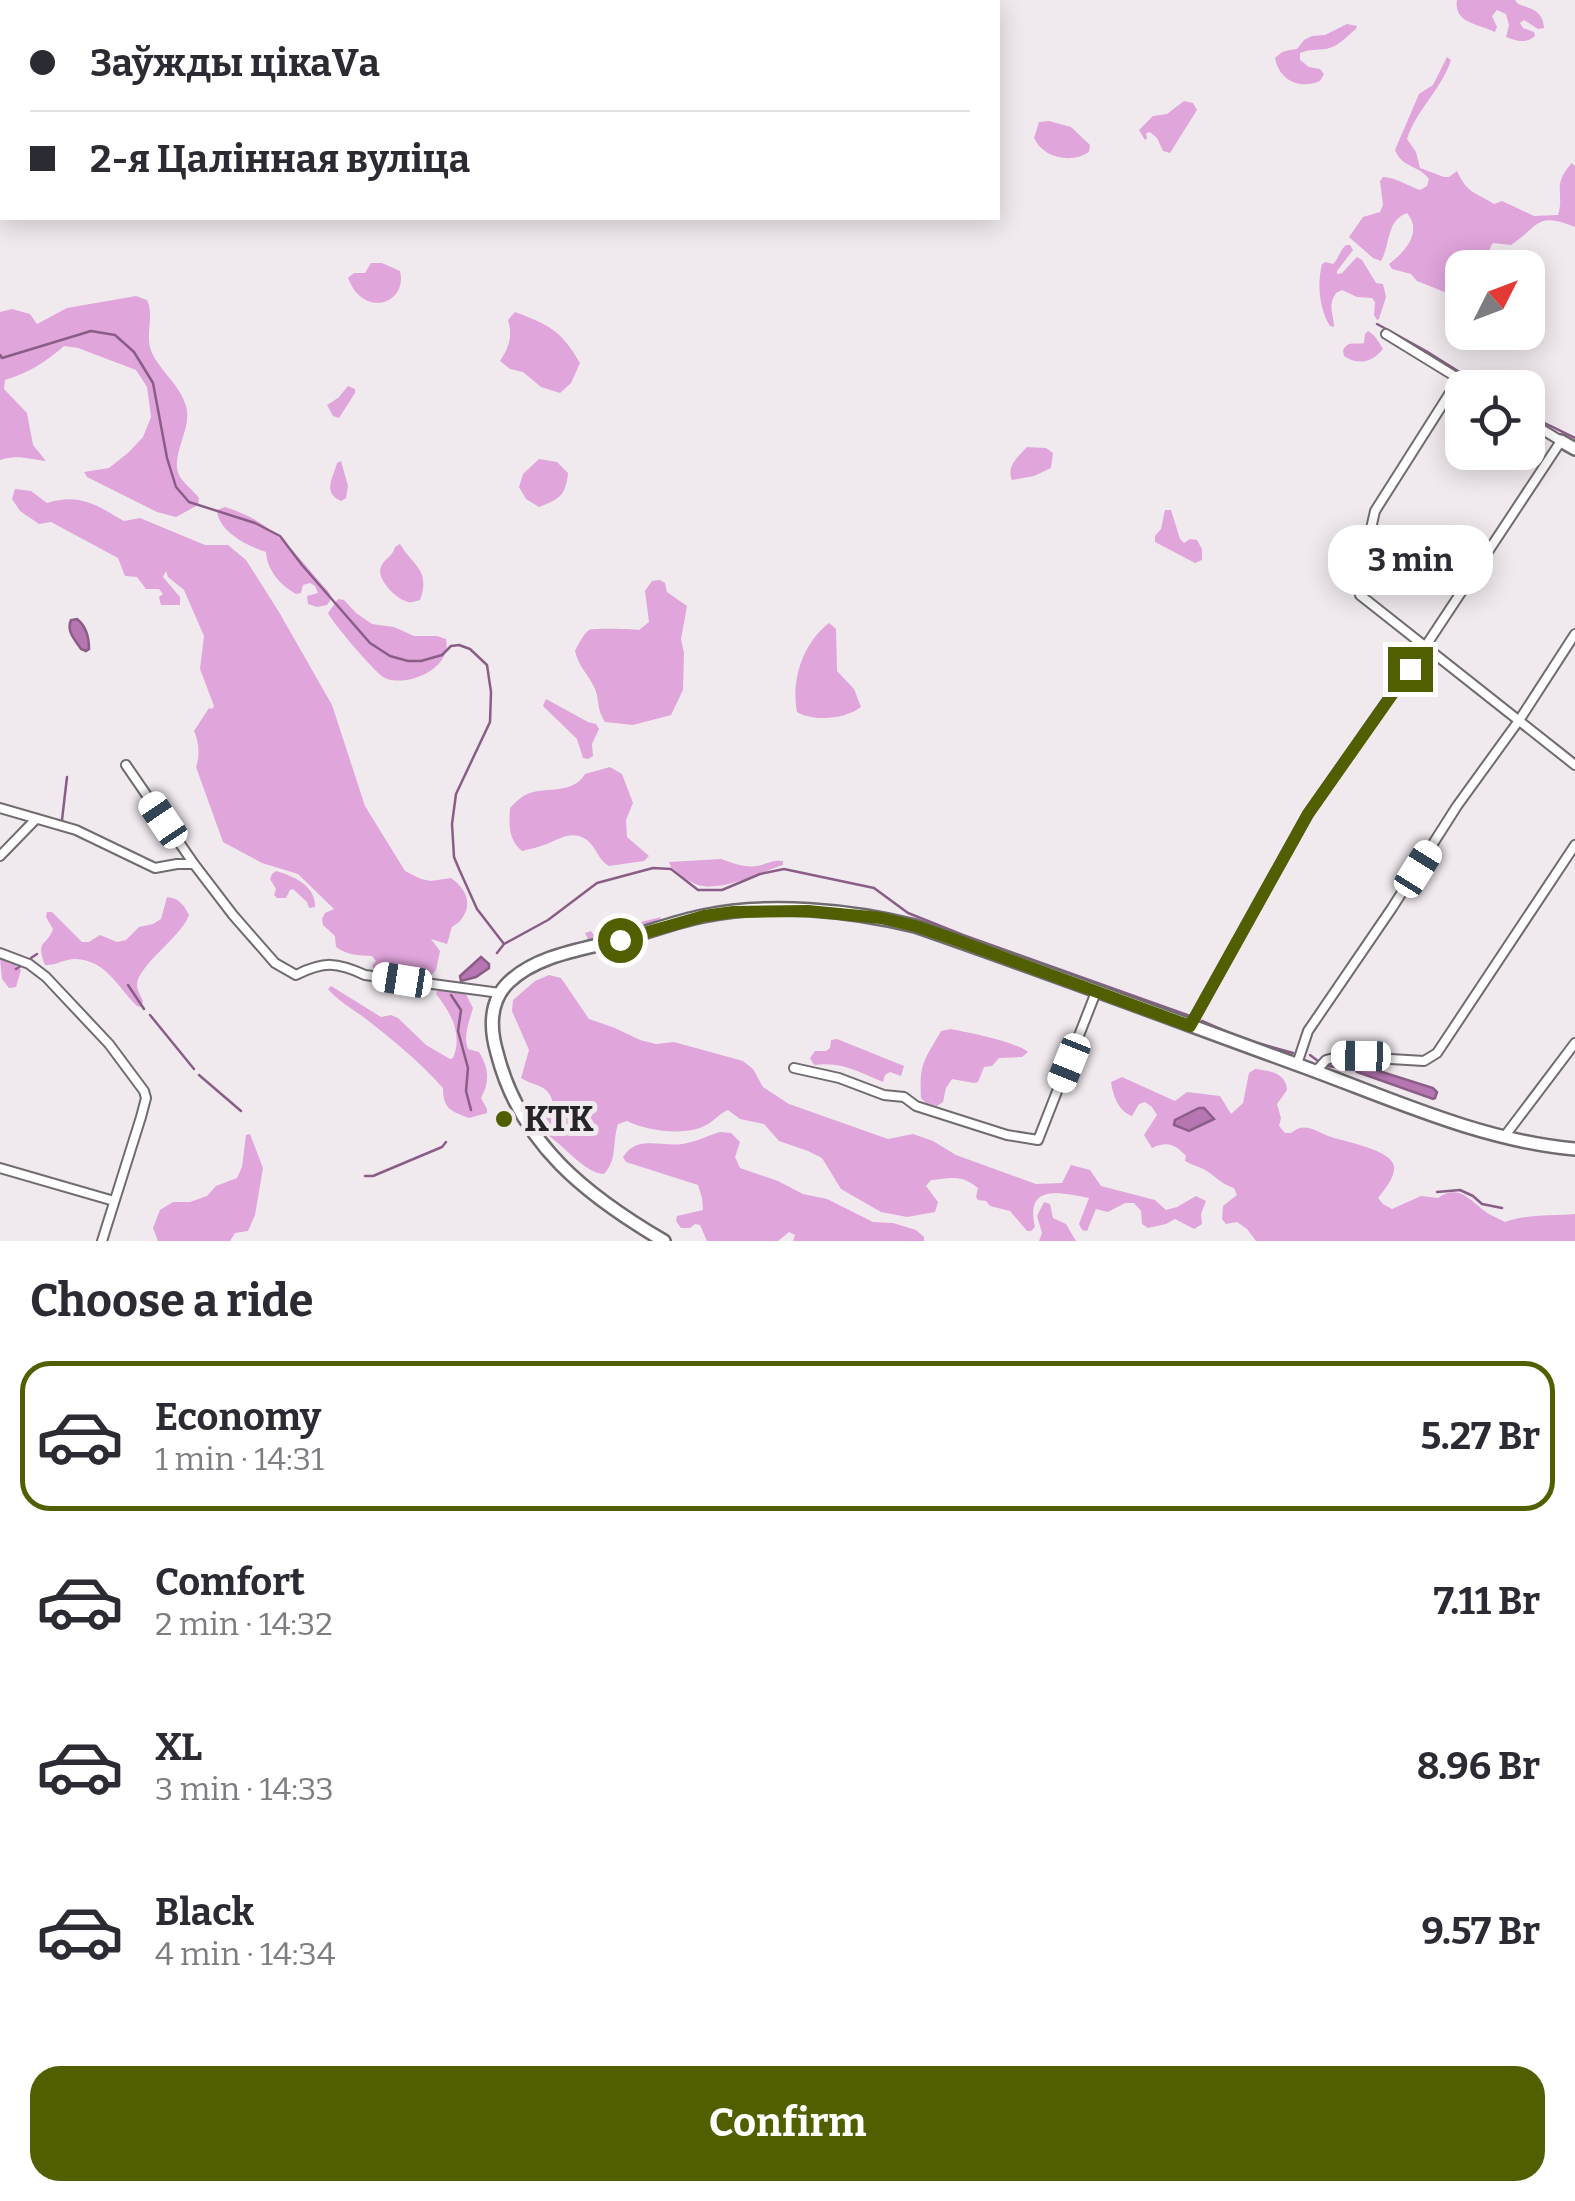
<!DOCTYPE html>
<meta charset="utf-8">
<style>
body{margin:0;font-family:Bitter,serif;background:#f2f2f3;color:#2b2b33;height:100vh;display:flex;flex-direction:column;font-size:38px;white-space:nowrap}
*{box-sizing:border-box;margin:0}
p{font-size:32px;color:#7c7c81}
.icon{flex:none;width:55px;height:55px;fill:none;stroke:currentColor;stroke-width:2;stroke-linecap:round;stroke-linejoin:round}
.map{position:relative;height:1241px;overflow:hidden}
.panel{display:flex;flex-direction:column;background:#fff;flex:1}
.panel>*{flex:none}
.hud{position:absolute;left:0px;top:0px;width:1000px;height:220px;box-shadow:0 5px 25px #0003;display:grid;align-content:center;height:220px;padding:0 30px;background:#fff}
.needle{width:65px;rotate:48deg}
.controls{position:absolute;left:1445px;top:250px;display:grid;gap:20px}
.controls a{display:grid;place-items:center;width:100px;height:100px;border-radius:20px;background:#fff;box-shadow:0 5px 25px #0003;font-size:50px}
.end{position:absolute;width:45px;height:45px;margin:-22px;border:12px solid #515f00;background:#fff;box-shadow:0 0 0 5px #fff}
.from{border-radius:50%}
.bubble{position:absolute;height:70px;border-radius:30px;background:#fff;box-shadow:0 5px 25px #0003;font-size:32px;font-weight:700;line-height:70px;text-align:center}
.car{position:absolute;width:30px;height:60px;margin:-30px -15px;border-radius:12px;box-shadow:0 0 8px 2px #0007;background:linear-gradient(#fff 24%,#345 0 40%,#fff 0 76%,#345 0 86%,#fff 0)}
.hud b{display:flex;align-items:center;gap:35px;height:95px;font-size:38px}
.hud b+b{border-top:2px solid #e1e1e2}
.hud i{width:25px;height:25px;background:#2b2b33}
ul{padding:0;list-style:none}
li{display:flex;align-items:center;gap:30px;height:150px;margin:0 20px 15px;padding:0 10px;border:5px solid transparent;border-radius:30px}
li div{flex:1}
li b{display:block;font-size:38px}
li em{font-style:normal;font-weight:700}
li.on{border-color:#515f00}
li>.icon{width:90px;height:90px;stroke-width:1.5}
h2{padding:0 30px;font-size:45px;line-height:120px}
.primary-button{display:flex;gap:20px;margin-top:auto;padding:20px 30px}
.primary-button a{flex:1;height:115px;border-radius:30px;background:#515f00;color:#fff;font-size:40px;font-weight:700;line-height:115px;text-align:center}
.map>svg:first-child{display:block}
</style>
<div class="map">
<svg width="1575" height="1241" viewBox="0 0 1575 1241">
<rect width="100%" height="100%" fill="#f0eaef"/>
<path fill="#e0a5db" d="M1457,0H1515L1518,4C1532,9 1543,11 1544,28L1538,29L1524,20L1520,23L1523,28L1534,32L1535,36C1526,44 1516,41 1506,37L1509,25L1506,14L1497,10L1492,16L1497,27L1495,32C1479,24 1453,23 1457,0Z
M1347,24L1357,26L1356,29C1347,36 1338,47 1326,49C1316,50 1310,49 1300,53V60L1309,67L1320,69L1324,74L1320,81C1299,90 1279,80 1275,58C1282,51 1287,50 1297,49L1304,40L1312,36L1325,35Z
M1447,57L1451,60C1442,89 1416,110 1407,139L1416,152L1420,168L1444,177H1449L1457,171C1467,193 1473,191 1494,204L1502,201L1534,216L1558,215C1565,194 1551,185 1572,163L1575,166V227C1535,211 1540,226 1511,245L1493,243C1487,251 1490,259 1493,267L1462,268V299L1417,281L1411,274L1392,269L1389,264C1405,252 1423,232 1407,213C1386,221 1391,243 1381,261L1373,258L1349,237L1363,217L1380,212L1383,205L1380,181L1383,177C1395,177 1408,186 1420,190L1427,186L1429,179C1419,165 1402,168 1395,150L1419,94L1433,85Z
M1184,101L1193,103L1197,110L1170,153L1163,151L1157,138L1150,132L1146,133L1147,138L1145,140L1139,130L1153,116L1167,114Z
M1049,121L1071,127L1090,145L1089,152C1071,164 1043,158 1034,138L1039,122Z
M1346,245H1350L1353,250L1337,271V274L1342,273L1357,257L1362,260L1376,283L1383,284L1386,297L1379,319L1377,320L1374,315L1375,302L1372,298L1357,297L1342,290L1336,293C1327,306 1334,314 1334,327L1330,326C1319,308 1317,284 1322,264L1326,262L1333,264C1339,258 1340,250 1346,245Z
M371,263H382L400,271C407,299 375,314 357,293C353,290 350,282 348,278L354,273H365Z
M136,296L147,300C155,316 144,336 152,353C161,372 180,385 186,406C193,428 170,454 179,475C183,483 193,490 199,498L198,505L176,517L157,512L87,477L84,472L109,468L129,452L143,437L151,417L147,387L136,370L78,348L64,346C46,362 28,373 5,380L4,389L27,413L33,445L46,461C29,459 17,454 0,460V312L12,309L30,314L37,324L67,308Z
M515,312C549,325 561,330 580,363L571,383L560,393L541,387L523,372L510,369L500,361C509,347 513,336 508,320Z
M1368,331C1375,335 1379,342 1383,349C1373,362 1358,366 1344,356L1343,350C1349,340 1354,345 1364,343L1365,334Z
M348,386L355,389V393L339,418L333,416L327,405L338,398Z
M1027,447L1046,448L1053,453L1051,468L1034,476L1012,480C1006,466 1018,457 1027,447Z
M539,459L557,462L568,473C566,495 560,499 539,507L526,499L519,487L523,474Z
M341,461L348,486L346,498L341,501C322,493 333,478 337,463Z
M15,489L31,491L47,503C80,493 96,505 124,521L140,518L205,545H228L246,560L279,612L332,705L365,806L405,871L421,879L431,881L451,878C467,889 474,906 459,922C457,924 454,925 452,927C451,928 448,943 447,944L431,939L440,951L436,970L430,977H398L376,972L372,966L376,961L372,956C358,955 349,956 336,947L335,936L323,925L322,919L325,913L334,909L298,874L262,863L223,842L196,767C200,756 199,741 194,731L209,708L212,709L214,706L200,669L204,636L184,590L168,577L166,571L163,577L180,597V605H161L159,597L163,594L159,589H146L137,577L125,576L118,558L51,522L39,524L20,511L12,499Z
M225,507C275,522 295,554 328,591L332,598L327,605L317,607L308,604L307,596L318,593L315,586L310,583L303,585L301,593L296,594C280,585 267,570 266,552C247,546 218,531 217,510Z
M1165,510H1171L1180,539L1184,543L1190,539L1197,540L1202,549V560L1195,563L1155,542V536L1161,529Z
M400,544C413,566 431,570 420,600C413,602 411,604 403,600C394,596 376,578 381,567C384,558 392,558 395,547Z
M660,580L665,583L667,592L687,606L681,639L684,653L683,690L671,715L633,725L605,722C596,707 600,702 595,689C589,675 578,666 575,651C578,645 584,633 589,630C593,628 632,629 639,630L649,622L645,591L652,581Z
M338,599L344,600L356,613L372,624L394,627L414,636H437L446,639C453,668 407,688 385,678C376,674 332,622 328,613Z
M829,623L836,629L837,671L854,689L861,707C846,719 814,722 797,712C791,681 802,644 829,623Z
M546,699L588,722L596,724L599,729L592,744L593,756L588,759L583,758L577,739L543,706Z
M610,767L622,774L633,803L626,820L627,837L649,856L644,861L609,866C598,860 597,848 587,840C572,830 561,838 547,844C539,847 530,849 522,851C508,840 509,824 510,808C516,802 521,796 530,793C549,787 573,794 585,774Z
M721,859C732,863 745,868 757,866C767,864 772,860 783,861V865C761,872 722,892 698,885C688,882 679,873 671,867L669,862Z
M276,871C294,876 316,886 315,907L309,908L307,902L293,889L290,890L286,898H277L274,895L276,889L270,879L272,874Z
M167,897C179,898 184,905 189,915C181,938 136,966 137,986C137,990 142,998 143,1001L141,1007L137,1006C118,988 107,960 75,959C64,959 55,966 45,965C35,939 47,947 53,929L46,917L47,912H52L82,942H89L100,935L117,942L126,940L139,927L153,924L161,919Z
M661,917L658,923L592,940L588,939L585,933L591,931L593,934Z
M0,959L13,963L21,970L16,987L9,988L2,979Z
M549,975L561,978L589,1019L615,1028L640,1040L656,1044L674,1042L743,1061L753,1069L763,1087L789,1104L888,1139L913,1134L933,1141L956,1155L1036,1184L1062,1183L1071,1165L1090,1170L1101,1186L1155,1200L1166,1210L1177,1207L1196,1196L1206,1201L1201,1214L1202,1224L1194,1229L1175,1219L1166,1224L1148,1228L1142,1224L1141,1211L1134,1203H1125L1108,1212L1096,1209L1087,1231L1082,1230L1079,1224L1089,1198C1060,1193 1025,1183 1035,1227L1031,1231H1027L1010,1211L990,1206L986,1201L978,1200L976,1197L978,1188C962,1174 950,1178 931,1180L926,1186L938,1202L935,1212L907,1217L881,1212L841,1189L822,1158L808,1151L779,1141L764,1124L740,1119L728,1110C719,1114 716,1119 708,1124C687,1137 648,1131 627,1121L618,1124C612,1142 618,1159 604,1174C584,1173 564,1145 546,1134C542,1120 542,1113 553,1103C548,1083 535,1087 521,1078L529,1050L512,1011L513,1000L535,981Z
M331,986L381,1017L391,1015L398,1018L426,1045L450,1059L453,1058C463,1034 451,1013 436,994L437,991L448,988L466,994L473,1008C469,1022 463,1036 468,1049L479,1052C489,1069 490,1081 481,1098L487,1109V1113L469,1118C450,1111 443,1108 443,1088C420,1062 393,1040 366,1019C353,1009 339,1002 328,989Z
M951,1029C970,1033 1014,1041 1028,1052L1022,1057L999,1058L992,1066L984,1067L978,1082L974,1083L952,1079L946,1088L943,1102L937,1106L926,1103L921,1098C919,1061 925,1060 941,1031Z
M837,1039L904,1066L901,1076L890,1072L885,1075L883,1082C859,1072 842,1061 814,1065L810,1058L815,1051H826L830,1048L831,1040Z
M1255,1069C1271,1071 1286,1073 1287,1090L1277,1104L1281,1118L1279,1126L1285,1133H1291C1304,1122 1314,1130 1328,1136C1344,1142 1398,1150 1394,1170C1393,1180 1384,1190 1378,1198L1383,1204L1392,1209L1421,1196L1438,1198C1461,1182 1472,1204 1489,1214C1494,1217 1500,1219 1505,1222C1527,1214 1552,1216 1575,1214V1241H1256L1247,1229L1237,1222L1226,1224L1222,1219L1223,1206L1237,1195L1234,1188C1222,1184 1217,1178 1207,1171C1200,1167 1192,1165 1185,1161L1186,1156C1175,1144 1167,1141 1152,1148L1144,1135L1157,1115L1152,1107L1145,1102L1139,1104L1132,1116C1118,1111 1113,1095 1111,1082L1122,1077L1175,1101L1187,1092L1220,1096L1231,1114L1243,1103L1249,1073Z
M720,1132L731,1133L740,1142L735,1157L740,1168L778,1181L803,1194L827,1199L873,1222L893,1223L916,1230L924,1237V1241H793L795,1235L789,1232L778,1241H707L700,1225L695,1224L690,1228H681L676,1221L677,1216L703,1210L702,1198L698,1185L626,1162L623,1157C638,1133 664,1149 687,1143C698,1141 709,1135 720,1132Z
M250,1134L263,1168L255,1215L248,1231L235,1233L230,1241H158L153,1228L160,1210L173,1202H190L207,1196L216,1186L237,1178L242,1167L246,1135Z
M1044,1202L1050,1204L1053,1218L1066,1224L1076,1241H1039L1042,1233L1037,1216Z"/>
<path fill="#b576b1" stroke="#8a5d87" stroke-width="2.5" d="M77,619C86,626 89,637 89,649L86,651L81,649C75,640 66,631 71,620Z
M481,957L489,964V968L476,977L461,981L460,976Z
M1360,1065L1433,1088L1437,1092L1435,1098L1433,1099L1357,1072L1355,1069Z
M1199,1108H1204L1214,1119L1189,1131L1174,1125L1175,1120Z"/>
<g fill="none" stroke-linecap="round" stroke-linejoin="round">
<path stroke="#8a5d87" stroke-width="2.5" d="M1377,324L1426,351L1485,388
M0,355L2,358L91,331L115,335L134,352L153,383L167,458L176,487L189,502L255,523L280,536L302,565L370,643L390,656L408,661H421L442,655L451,646L459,645L470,649L487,665L491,692L490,722L456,794L452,824L454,857L459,869L477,909L504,944
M1528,415L1575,438
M62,820L67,777
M497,953L504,944L548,920L597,883L653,868L671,869L698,890H722L760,874L784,869L874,888L908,913L963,935L1190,1016
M31,958L37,954
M16,969L21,966
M128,985L144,1009
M451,995L461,1010L458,1031L468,1068L466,1091L471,1110
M150,1015L194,1069
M1202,1021L1243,1039L1293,1053
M1310,1055L1318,1061
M1327,1066L1355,1069
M199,1075L241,1111
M365,1176H373L442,1147L446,1142
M1437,1192L1460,1190L1473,1196L1482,1204L1502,1208"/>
<g stroke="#706b70" stroke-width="12">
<path id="street" d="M252,0L259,2
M1386,334L1474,388
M1460,377L1375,511L1367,546L1360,595L1575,765
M126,765L194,864L233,915L275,963L296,975C324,961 337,962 365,975L500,993
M0,808L76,830L155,868L177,864H194
M0,856L36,819
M0,953L29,964L46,977L109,1044L144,1091L146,1098L141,1117L102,1241
M1190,1026L1308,814L1425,647L1561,441L1528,421
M1297,1064L1308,1031L1392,908L1457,806L1520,719L1575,634
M794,1068L839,1078L884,1095L904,1097L916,1106L1007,1135L1038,1140L1096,992
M1316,1071L1326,1060L1341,1056L1424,1061L1437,1053L1575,845
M1504,1137L1575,1043
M0,1168L114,1201"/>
</g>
<g stroke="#706b70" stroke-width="16">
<path id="secondary" d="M1561,441L1575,449
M664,1241C587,1196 520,1144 497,1053C490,1029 489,1001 509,982C536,956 579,950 615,941C644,934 673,922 703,916C769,902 850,910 915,926C1042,970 1167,1017 1293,1063C1383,1095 1479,1141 1575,1149"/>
</g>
<use href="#street" stroke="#fff" stroke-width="8"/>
<use href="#secondary" stroke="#fff" stroke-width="11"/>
</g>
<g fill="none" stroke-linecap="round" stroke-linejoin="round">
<path stroke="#515f00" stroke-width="12" d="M620,940L704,916L733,912L808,911L881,918L915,926L956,940L1190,1026L1308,814L1410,669"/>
</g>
<circle fill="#515f00" stroke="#f0eaef" stroke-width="4" cx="504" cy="1119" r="10"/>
<g text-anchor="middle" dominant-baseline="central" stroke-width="10" stroke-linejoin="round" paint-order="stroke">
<g font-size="35" font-weight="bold" fill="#262426" stroke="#f0eaef" text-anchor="start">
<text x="524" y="1119">КТК</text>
</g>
</g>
</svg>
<div class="controls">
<a><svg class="needle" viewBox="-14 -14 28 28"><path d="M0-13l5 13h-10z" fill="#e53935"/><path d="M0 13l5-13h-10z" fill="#7c7c81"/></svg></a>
<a><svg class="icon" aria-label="locate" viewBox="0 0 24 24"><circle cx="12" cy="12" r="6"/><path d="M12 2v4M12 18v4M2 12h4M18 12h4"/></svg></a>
</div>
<i class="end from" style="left:620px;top:940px"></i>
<i class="end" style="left:1410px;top:669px"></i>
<div class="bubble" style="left:1328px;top:525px;width:165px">3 min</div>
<i class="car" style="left:163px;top:820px;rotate:326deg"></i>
<i class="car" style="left:1418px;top:869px;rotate:32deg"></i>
<i class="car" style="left:402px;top:980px;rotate:279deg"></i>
<i class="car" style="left:1361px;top:1056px;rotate:271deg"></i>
<i class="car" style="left:1069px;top:1063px;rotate:202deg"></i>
<div class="hud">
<b><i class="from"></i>Заўжды цікаVа</b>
<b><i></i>2-я Цалінная вуліца</b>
</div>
</div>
<section class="panel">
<h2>Choose a ride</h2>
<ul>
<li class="on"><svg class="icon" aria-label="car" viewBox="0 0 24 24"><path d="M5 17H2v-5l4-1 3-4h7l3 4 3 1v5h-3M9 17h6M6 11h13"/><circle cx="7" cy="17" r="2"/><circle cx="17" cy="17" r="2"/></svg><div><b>Economy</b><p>1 min · 14:31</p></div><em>5.27 Br</em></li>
<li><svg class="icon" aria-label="car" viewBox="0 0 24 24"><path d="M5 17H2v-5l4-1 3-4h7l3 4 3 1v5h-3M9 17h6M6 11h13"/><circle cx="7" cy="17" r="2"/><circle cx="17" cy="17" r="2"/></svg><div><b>Comfort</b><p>2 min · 14:32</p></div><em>7.11 Br</em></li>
<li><svg class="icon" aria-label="car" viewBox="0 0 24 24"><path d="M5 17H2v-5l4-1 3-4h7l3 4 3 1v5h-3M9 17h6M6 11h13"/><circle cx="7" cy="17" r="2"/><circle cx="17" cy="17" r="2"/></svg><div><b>XL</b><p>3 min · 14:33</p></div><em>8.96 Br</em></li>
<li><svg class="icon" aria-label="car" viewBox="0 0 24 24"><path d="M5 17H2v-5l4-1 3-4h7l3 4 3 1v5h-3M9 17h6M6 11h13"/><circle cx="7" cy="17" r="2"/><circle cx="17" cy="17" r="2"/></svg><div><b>Black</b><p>4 min · 14:34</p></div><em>9.57 Br</em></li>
</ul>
<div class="primary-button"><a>Confirm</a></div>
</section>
